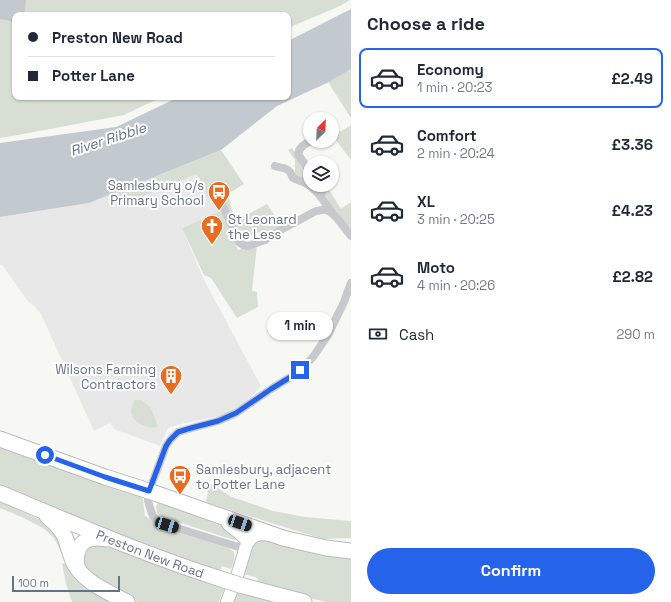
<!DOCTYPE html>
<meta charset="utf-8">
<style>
body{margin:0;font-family:"Space Grotesk",sans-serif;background:#f2f2f3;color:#1f2937;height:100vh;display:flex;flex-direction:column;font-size:15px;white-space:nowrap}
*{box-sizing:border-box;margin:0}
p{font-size:13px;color:#747a83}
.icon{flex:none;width:22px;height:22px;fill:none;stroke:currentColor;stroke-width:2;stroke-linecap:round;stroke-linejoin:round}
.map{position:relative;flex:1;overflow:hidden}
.drawer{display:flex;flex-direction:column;background:#fff;width:320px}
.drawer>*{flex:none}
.hud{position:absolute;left:12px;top:12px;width:279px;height:88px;border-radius:8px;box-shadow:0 1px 3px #0004;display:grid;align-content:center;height:88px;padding:0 16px;background:#fff}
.needle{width:26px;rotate:24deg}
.tools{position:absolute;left:303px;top:112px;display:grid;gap:8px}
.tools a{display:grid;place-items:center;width:36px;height:36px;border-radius:50%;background:#fff;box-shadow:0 1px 3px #0004;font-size:20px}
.scale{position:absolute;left:12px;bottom:10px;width:108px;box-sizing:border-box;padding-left:4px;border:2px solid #657386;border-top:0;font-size:11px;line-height:14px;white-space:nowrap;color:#657386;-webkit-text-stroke:3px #fff;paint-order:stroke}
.end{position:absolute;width:18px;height:18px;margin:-9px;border:5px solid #2563eb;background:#fff;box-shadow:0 0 0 2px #fff}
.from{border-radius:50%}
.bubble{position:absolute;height:28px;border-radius:14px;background:#fff;box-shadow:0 1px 3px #0004;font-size:13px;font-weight:600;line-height:28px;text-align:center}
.car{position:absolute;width:12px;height:24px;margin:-12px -6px;border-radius:5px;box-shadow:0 0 3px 1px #0007;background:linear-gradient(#222 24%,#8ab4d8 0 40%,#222 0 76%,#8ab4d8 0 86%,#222 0)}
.hud b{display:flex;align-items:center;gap:14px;height:38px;font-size:15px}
.hud b+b{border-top:1px solid #e0e1e3}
.hud i{width:10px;height:10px;background:#1f2937}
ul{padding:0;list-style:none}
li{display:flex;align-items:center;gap:12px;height:60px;margin:0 8px 6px;padding:0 8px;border:2px solid transparent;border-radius:8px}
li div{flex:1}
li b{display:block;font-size:15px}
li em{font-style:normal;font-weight:600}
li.current{border-color:#2563eb}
li>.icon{width:36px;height:36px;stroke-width:1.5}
h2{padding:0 16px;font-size:18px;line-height:48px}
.pay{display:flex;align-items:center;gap:10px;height:44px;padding:0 16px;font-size:15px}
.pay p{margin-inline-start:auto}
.button{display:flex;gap:8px;margin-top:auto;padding:8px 16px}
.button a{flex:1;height:46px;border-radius:24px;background:#2563eb;color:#fff;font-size:16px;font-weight:600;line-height:46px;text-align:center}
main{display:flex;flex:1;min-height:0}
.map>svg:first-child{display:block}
</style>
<main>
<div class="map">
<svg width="351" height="602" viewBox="0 0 351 602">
<rect width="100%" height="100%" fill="#f7f7f4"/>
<path fill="#e7e8e7" d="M197,174L209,200L217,197L223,210L182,228L204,280L261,386L253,395L241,405L226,414L214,417L181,424L168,428L160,446L114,429L110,423L94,431L41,314L35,307L27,300L3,266L0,264V217L89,203L113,193L119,206Z"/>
<path fill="#d7dfd5" d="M0,0H350L340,6L288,28V15H15V97H162L124,115L18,135L0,138Z
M351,69V118L331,87L329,82Z
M351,125V160L333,136Z
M292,148L310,178V181L309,182L295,175V160L288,150Z
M221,150L244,184L228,194L233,214L245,216L267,204L281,225L264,238L260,232L242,241L223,201L219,202L217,197L209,200L197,174L119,206L113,193Z
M322,185H326L341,209L351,202V231L325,196Z
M223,210L238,250L257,245L252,291L257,292L258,307L237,318L211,278L204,275L182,228Z
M135,400H142L151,408L158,427C154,429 150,427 145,426C132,422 127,412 135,400Z
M0,445L142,494L145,516L166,529L228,548L234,552C235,559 234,563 231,569L222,566L219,573L175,559L0,487Z
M206,481L232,497L273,511L305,517L351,521V538L323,539L220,507L206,502L208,492L205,487Z
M159,500L176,505L189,513L238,532L240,539L237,540H234L162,517L157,513L156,507Z
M0,501L47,523L55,529L66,555H62C59,548 57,542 52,536C43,525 14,514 0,508Z
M265,539L351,556V602H326L257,585L258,578L240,573L254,541Z
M100,543L224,589L219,602H138L101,584L82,563L83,549Z
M66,563L115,602H72L66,584L62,564Z
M236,592L259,597L270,602H232Z"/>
<path fill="#c2cad0" d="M0,0H26L25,11L23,15H15V22L0,19Z
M351,9V69L329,82L277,106L221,150L89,203L0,217V143L116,127L179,97H288V41Z"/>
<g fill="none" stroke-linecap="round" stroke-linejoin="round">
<g stroke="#b9bcc2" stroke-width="14">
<path id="secondary" d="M227,602L238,573L248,540"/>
</g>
<g stroke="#b9bbbf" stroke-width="17">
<g id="highway">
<path d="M0,439L105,477L149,491L283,538L326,548L351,551"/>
<path id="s1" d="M0,493C74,524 148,556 224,580"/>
<path d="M47,516C54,522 61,528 65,537C69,547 70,558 77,568C88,584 110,593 127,602"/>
<path d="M229,523C236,529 243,533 248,540C252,533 259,532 267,533"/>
<path d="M77,566C74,545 85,535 106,539"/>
<path d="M240,585L304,602"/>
</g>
</g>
<path stroke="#c7c9cd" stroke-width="8" d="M310,141C305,144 299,147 298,154L310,172
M275,166C280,168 287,167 290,172C291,174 292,176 293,178C297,180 301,181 305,183C317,189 324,202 332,212
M319,185L322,190L321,197
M224,208L239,242L243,245L248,246L265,240L275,233L316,211C319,211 323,209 326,210C334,211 345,229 351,236
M245,549L167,525L157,520L153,516L149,505L148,500L149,491L151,486L166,446L170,440L178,432L199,426L218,421L236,413L271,389L297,373L313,357L328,335L344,302L351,283"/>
<use href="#secondary" stroke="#fff" stroke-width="12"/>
<use href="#highway" stroke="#fff" stroke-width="15"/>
<g stroke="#b9bbbf" stroke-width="17" stroke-linecap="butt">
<path id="highway-bridge" d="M224,580L240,585"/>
</g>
<use href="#highway-bridge" stroke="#fff" stroke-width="15"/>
</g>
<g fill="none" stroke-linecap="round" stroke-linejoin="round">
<path stroke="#2563eb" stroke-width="5" d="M45,455L105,477L149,491L166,446L170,440L178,432L191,428L218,421L236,413L271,389L297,373L300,370"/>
</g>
<defs>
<g id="bus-pin" transform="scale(1.15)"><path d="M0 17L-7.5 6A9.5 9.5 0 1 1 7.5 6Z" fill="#e86d23" stroke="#fff"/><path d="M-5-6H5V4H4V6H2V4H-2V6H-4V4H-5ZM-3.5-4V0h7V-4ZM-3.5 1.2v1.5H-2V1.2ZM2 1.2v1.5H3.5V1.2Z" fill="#fff"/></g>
<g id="church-pin" transform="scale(1.15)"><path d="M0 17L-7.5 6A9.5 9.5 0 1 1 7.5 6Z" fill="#e86d23" stroke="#fff"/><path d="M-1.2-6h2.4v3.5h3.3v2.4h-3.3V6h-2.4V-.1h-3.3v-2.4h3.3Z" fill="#fff"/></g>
<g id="building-pin" transform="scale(1.15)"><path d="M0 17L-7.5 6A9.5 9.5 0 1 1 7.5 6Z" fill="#e86d23" stroke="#fff"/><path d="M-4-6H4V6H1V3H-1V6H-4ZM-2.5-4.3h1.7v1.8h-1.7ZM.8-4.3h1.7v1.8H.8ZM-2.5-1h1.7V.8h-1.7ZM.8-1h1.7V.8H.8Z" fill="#fff"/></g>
</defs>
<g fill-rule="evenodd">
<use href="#bus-pin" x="219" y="192"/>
<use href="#church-pin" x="212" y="226"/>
<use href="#building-pin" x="171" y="376"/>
<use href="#bus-pin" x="180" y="476"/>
</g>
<g text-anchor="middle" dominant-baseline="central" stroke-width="4" stroke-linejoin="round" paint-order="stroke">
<g font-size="13" fill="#657386" stroke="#fff" text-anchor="end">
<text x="204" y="185">Samlesbury o/s<tspan x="204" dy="15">Primary School</tspan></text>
<text x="228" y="219" text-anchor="start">St Leonard<tspan x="228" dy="15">the Less</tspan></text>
<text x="156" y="369">Wilsons Farming<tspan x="156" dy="15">Contractors</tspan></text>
<text x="196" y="469" text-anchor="start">Samlesbury, adjacent<tspan x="196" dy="15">to Potter Lane</tspan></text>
</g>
<g font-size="13" fill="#657386" stroke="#fff">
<text stroke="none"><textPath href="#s1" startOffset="162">Preston New Road</textPath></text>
</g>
<g font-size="14" font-style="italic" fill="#617482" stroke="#fff">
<text transform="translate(108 139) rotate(-18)">River Ribble</text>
</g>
</g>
</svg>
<div class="tools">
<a><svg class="needle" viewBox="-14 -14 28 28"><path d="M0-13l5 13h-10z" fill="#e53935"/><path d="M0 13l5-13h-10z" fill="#747a83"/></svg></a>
<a><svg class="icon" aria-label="layers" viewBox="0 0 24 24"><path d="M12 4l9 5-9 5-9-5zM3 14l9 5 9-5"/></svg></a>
</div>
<div class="scale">100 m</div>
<i class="end from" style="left:45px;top:455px"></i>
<i class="end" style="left:300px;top:370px"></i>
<div class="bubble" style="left:267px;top:312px;width:66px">1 min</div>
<i class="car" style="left:240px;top:523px;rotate:109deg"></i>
<i class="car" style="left:167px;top:525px;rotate:107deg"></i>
<div class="hud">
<b><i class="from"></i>Preston New Road</b>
<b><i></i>Potter Lane</b>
</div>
</div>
<section class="drawer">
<h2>Choose a ride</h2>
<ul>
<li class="current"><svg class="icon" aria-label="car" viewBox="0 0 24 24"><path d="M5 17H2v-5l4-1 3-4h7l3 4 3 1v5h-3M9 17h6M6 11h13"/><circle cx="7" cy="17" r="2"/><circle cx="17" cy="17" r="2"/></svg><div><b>Economy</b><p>1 min · 20:23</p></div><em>£2.49</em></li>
<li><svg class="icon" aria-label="car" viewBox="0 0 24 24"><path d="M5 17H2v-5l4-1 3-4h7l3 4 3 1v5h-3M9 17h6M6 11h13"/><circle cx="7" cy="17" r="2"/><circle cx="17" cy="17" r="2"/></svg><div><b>Comfort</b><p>2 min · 20:24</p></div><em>£3.36</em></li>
<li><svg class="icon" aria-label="car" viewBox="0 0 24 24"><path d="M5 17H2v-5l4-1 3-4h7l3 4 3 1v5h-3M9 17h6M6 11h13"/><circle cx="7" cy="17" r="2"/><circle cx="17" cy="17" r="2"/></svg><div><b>XL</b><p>3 min · 20:25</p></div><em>£4.23</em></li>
<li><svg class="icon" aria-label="car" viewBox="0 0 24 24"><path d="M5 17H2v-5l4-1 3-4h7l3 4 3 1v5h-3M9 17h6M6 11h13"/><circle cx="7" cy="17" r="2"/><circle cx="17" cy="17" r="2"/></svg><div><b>Moto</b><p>4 min · 20:26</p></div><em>£2.82</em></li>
</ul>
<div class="pay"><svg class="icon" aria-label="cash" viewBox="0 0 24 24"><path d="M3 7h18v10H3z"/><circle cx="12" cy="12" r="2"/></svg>Cash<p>290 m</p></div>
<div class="button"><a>Confirm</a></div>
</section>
</main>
